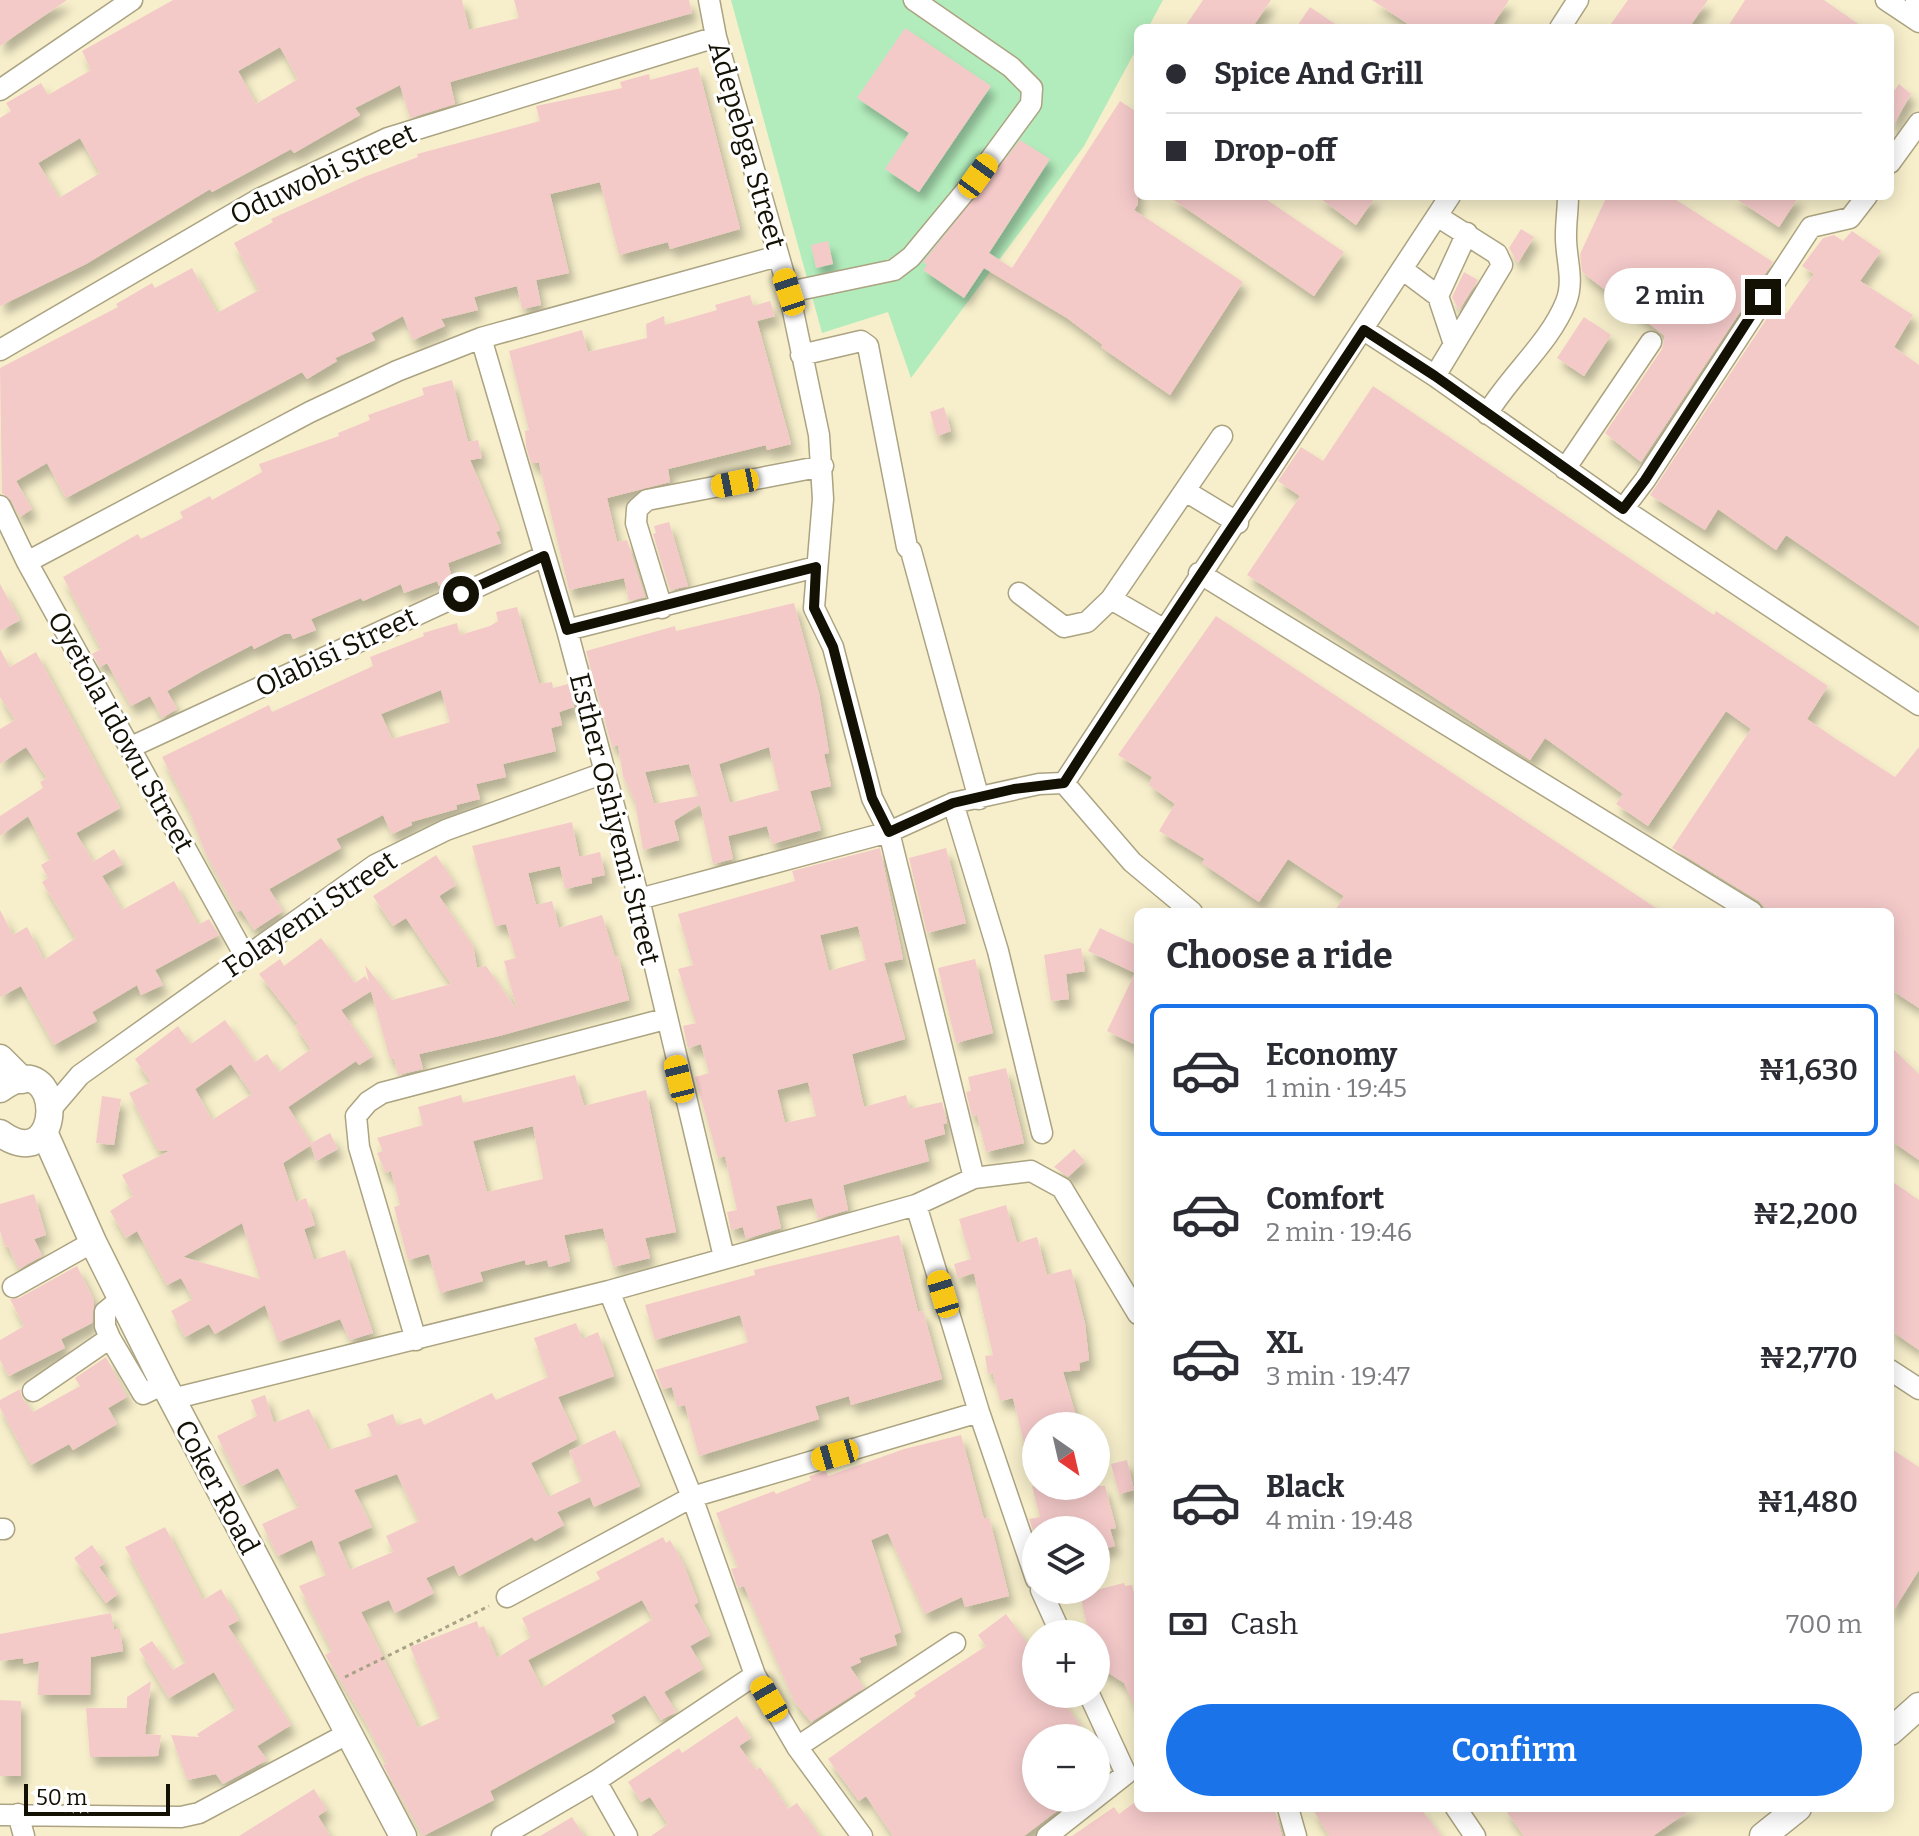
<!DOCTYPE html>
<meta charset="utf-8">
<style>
body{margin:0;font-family:Bitter,serif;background:#f2f2f3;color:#2b2b33;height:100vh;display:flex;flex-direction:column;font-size:30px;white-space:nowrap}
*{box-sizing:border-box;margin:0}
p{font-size:26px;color:#7c7c81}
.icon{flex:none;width:44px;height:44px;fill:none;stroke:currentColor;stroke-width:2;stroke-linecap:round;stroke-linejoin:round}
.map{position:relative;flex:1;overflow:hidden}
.side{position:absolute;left:1134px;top:908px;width:760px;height:904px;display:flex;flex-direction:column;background:#fff;border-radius:12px;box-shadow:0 4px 20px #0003}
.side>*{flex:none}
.banner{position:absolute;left:1134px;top:24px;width:760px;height:176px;border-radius:12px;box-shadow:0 4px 20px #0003;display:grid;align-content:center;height:176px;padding:0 32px;background:#fff}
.needle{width:52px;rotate:146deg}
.fabs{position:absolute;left:1022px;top:1412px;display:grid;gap:16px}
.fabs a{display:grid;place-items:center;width:88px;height:88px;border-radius:50%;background:#fff;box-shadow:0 4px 20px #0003;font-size:40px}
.scale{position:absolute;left:24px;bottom:20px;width:146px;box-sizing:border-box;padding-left:8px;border:4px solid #131004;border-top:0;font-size:22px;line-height:28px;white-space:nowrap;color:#131004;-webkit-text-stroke:6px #fff;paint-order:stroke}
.end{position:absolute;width:36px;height:36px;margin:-18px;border:10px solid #131004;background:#fff;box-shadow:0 0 0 4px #fff}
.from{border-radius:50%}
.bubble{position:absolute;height:56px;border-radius:28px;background:#fff;box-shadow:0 4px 20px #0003;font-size:26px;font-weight:600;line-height:56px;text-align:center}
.car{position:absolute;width:24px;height:48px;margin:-24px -12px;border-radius:10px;box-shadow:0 0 6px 2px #0007;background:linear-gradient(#f5c518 24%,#345 0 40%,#f5c518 0 76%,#345 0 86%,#f5c518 0)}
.banner b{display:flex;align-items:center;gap:28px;height:76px;font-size:30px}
.banner b+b{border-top:2px solid #e1e1e2}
.banner i{width:20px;height:20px;background:#2b2b33}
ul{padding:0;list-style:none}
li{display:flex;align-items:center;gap:24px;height:132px;margin:0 16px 12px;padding:0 16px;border:4px solid transparent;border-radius:12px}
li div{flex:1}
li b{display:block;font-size:30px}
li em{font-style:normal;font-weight:600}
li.selected{border-color:#1a73e8}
li>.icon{width:72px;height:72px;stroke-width:1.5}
h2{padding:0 32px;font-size:36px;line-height:96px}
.pay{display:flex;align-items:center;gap:20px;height:88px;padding:0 32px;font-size:30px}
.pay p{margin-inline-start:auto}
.primary-button{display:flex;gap:16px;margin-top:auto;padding:16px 32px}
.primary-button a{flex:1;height:92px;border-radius:48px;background:#1a73e8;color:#fff;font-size:32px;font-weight:600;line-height:92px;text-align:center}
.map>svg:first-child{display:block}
</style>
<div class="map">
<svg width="1919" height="1836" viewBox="0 0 1919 1836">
<defs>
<filter id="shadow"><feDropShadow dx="5" dy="9" stdDeviation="4" flood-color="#0004"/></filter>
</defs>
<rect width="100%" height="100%" fill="#f7efcb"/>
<path fill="#b3ecbc" d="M731,0H1163L1148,28H1138V46L1084,146L911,378L888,312L822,333Z"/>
<path fill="#f4cac9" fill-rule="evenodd" filter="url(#shadow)" d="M0,0H67L0,46Z
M173,0H462L469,30L519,18L514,0H689L692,13L450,82L455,104L410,118L400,85L355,108L360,115L294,153L291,149L212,192L210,189L86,264L0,306V118L11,111L6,103L41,83L48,95L91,70L82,51ZM280,47L298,79L256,104L238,71ZM80,138L100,173L59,198L38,163Z
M1203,0H1271L1252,28H1184Z
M1372,0H1509L1491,28H1414Z
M1628,0H1708L1689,28H1608Z
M1745,0H1824L1864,28H1727Z
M1310,7L1341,28H1296Z
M905,28L991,86L919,192L885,169L909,133L857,98Z
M698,67L740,229L670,249L668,242L619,255L600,182L550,194L569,273L536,280L541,305L522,309L517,286L474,297L478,310L441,319L445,326L413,340L403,316L371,333L375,340L335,358L337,361L307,379L302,372L66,498L47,463L16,481L32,509L20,517L11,500L2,493L0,368L118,307L116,304L152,283L155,288L192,268L217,313L259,290L234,243L273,222L271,219L364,177L418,157L417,154L540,121L536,106L622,88L620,82L649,74L650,80Z
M1899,84L1911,94L1890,131V96Z
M1120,101L1138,113V204L1134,210L1243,282L1170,395L1101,347L1103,345L1067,318L984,268L964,298L923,270L927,265L923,262L1020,140L1050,159L989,253L1012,268Z
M1168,196H1261L1344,252L1314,296Z
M1317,196H1376L1356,225Z
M1607,196H1670L1773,262L1641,462L1605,433L1662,349L1665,336L1582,272L1580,254Z
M1732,196H1799L1779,227Z
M1521,229L1534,237L1518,263L1509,248Z
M1852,231L1881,251L1860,281L1913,315L1894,347L1919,365V626L1786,535L1776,550L1718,509L1705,530L1650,495L1775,306L1786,314L1814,274L1802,266L1823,238L1834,235L1843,241Z
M828,241L833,264L816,268L811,245Z
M1464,272L1478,280L1459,310L1452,297Z
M750,295L753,306L770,301L775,316L757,321L791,444L767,450L766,445L668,469L670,482L607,498L617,542L627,540L645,597L629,601L624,578L569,590L539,463H531L526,446L525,431L529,430L509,351L582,330L588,352L647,338L646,324L664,316L665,325L717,310L715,305Z
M1584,317L1611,335L1584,376L1557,358Z
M452,380L468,442L478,440L482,458L470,460L500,530L496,532L501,543L448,563L453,582L439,586L437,581L404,593L401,584L363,601L361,598L311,619L316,630L293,639L291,634H284L254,649L252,645L202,671L167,691L177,709L162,718L150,696L131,706L107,663L100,667L92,654L101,649L63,577L138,534L141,539L183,518L180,512L210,496L212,500L262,472L259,464L339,436L338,433L370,420L368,415L424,395L422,388Z
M1373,386L1714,615L1716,611L1828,686L1807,719L1836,739L1895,777L1919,747V1008L1890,989V912H1769L1759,901L1672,848L1751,729L1726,711L1648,826L1616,804L1623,794L1545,738L1530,760L1247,575L1300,496L1278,481L1301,447L1323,461Z
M944,407L951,431L937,436L930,412Z
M669,522L688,586L670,590L653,534L656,533L654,526Z
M0,584L20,620L0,631Z
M794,603L819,694L829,753L824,754L831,786L810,791L821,830L772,844L767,826L728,836L733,859L713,864L700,804L674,821L679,840L643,850L635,801L623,776L618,745L612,747L586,651L675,626L676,631ZM769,747L779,790L730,803L719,764ZM689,764L698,796L654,804L645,772Z
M517,607L539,684L552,682L553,688L568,684L574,707L559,712L562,725L551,728L556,751L503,764L506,777L476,784L480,799L456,805L457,809L411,822L412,825L392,834L383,815L336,839L341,848L269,889L283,911L254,930L241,910L237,912L205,852L188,807L162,757L269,705L272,712L373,666L370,657L424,636L423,633L457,623L460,635L490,626L498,621L496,612ZM441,690L450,722L392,739L381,714Z
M1216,616L1662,912H1334L1344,896L1288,859L1259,902L1202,863L1205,859L1159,831L1175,804L1149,785L1152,777L1118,755Z
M0,649L10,667L36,652L120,808L76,833L93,862L114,849L123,864L102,876L122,910L174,881L198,925L209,919L219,935L155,970L163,985L141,995L137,985L92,1012L97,1021L54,1045L21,986L0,997V910L13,935L27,927L44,960L76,938L42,882L48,878L41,865L51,859L28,816L0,836V816L43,788L40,782L47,778L26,747L0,764V729L15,720L0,697Z
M572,822L579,857L600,852L605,875L591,878L592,883L565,889L560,866L528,873L536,905L552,901L559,928L602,915L615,957L618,956L629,1000L499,1036L419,1054L423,1069L398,1075L394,1058L390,1059L371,991L341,1010L373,1056L359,1065L356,1061L288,1107L311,1143L330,1133L338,1149L316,1161L311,1145L283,1163L296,1202L306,1198L315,1225L304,1229L314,1260L345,1250L373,1333L350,1340L340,1319L278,1342L265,1305L215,1334L209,1324L185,1337L171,1311L193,1299L181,1278L167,1285L137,1231L126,1238L110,1211L133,1196L122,1175L169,1151L158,1150L129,1093L151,1082L135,1059L178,1026L191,1044L225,1020L255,1062L267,1054L279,1072L311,1049L295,1026L298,1024L259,974L280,959L284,966L321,938L355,983L365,976L369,982L365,965L392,1000L451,984L406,918L393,926L373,896L436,855L456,885L439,896L473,946L477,968L486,966L517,1010L504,961L516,958L506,924L495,926L472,846ZM231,1064L252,1094L212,1120L195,1089ZM242,1223L260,1279L183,1257Z
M880,848L903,959L884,963L905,1039L852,1054L864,1107L906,1095L910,1109L942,1102L947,1123L943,1124L945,1134L924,1140L929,1161L843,1185L848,1210L818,1219L812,1198L776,1206L781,1228L746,1239L743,1227L731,1230L727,1212L737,1210L725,1156L718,1158L695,1077L709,1073L701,1044L688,1048L683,1026L696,1023L678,969L693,965L678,914L795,881L792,871ZM858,926L866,960L829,971L820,935ZM808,1082L816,1116L785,1123L777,1090Z
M946,848L966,923L927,933L909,858Z
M1100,928L1138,946V1046L1107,1031L1135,973L1088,951Z
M1081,948L1085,971L1066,974L1069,999L1051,1001L1044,955Z
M975,959L993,1033L956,1043L938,968Z
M1890,1046L1919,1074V1160L1890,1140Z
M1006,1068L1024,1143L986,1152L977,1115L972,1116L966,1092L971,1091L968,1077Z
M575,1075L584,1106L646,1090L676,1232L645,1238L650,1258L613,1267L603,1228L564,1235L570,1261L549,1267L547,1260L526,1265L525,1260L480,1272L483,1281L440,1293L429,1254L408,1260L394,1207L400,1205L391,1171L386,1173L377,1153L383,1151L377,1138L423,1125L418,1107L461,1095L463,1103ZM533,1126L543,1179L487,1192L473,1141Z
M102,1096L121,1099L114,1145L96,1143Z
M1074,1149L1085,1161L1068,1177L1054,1167Z
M1890,1180L1919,1200V1350L1890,1330Z
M34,1194L46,1235L34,1239L42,1256L19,1269L8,1246L5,1247L0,1231V1204Z
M1006,1205L1017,1243L1037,1237L1047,1275L1071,1269L1085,1324L1089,1360L1079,1363L1080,1370L1063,1372L1079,1426H1036V1466L1030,1467L1013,1398L1000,1401L993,1373L988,1374L985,1356L993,1355L974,1273L958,1278L954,1264L971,1259L959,1219Z
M899,1235L918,1312L923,1311L942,1379L851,1405L849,1396L815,1406L819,1419L699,1456L685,1405L677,1407L672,1387L663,1389L655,1370L748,1342L740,1315L655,1340L645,1305L755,1275L754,1270Z
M77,1266L94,1300L92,1323L61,1339L65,1348L9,1376L0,1360V1340L24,1326L10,1299L19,1298Z
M576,1323L582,1339L598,1332L614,1376L558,1397L577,1439L531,1463L548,1497L582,1481L569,1451L615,1430L640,1486L594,1507L590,1497L557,1512L564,1525L535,1541L532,1537L459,1576L454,1565L426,1578L434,1593L395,1613L389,1600L361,1612L418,1728L440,1718L410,1647L477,1621L479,1628L484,1626L497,1658L531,1637L522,1618L600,1579L596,1572L663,1537L666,1543L670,1540L684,1565L698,1602L694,1605L710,1635L690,1646L703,1669L664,1692L676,1712L661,1720L645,1695L611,1715L615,1722L490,1791L494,1800L423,1836L383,1765L387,1763L366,1723L325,1655L332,1651L299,1586L326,1575L312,1540L278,1556L262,1524L299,1507L278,1468L242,1486L217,1436L257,1416L251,1400L265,1395L274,1423L309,1409L328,1450L372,1436L367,1424L393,1414L397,1426L421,1418L424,1425L492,1393L496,1400L548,1377L534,1338ZM397,1474L419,1521L386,1536L393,1552L350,1570L338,1542L372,1527L354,1490ZM642,1600L653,1619L542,1688L528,1660Z
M106,1357L127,1397L108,1408L117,1424L73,1450L69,1444L31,1465L0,1408V1400L20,1389L22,1398L33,1412L80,1386L75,1378Z
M961,1435L984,1519L989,1517L1009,1596L965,1607L962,1597L925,1614L888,1533L871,1540L901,1632L894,1635L897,1645L859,1658L861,1662L850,1667L864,1688L811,1722L794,1701L744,1586L738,1588L731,1569L738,1567L716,1513L774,1491L776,1494L811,1480L809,1476L826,1471L828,1476L904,1449Z
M1890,1448L1919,1467V1570L1890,1616Z
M1127,1460L1134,1490L1119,1494L1111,1464Z
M1032,1486H1105L1116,1528L1110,1529L1115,1546L1096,1551V1530H1033L1029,1519L1040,1517Z
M165,1527L203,1600L221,1589L239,1620L228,1626L291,1725L257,1746L267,1760L223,1784L216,1774L187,1780L171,1735L199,1737L197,1734L236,1709L214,1672L169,1698L139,1649L152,1641L173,1670L186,1662L125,1547Z
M92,1545L105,1563L99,1567L118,1594L106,1603L74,1558Z
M1124,1583L1125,1586L1132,1585L1134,1594L1138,1593V1713L1124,1683L1096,1665V1634H1089L1080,1594Z
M111,1613L114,1630L120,1629L123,1651L91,1657L90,1695H38L39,1661L24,1664L23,1658L0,1661V1634Z
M1006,1614L1036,1655V1694H1058L1089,1738H1036V1798H1074L1024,1836H893L866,1796L859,1801L828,1759L916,1696L914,1693L986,1646L978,1635Z
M151,1681L145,1734L161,1735L158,1756L90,1757L86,1708H127V1697Z
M0,1700L21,1701V1776H0Z
M737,1716L751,1738L739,1746L756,1770L760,1767L788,1809L797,1803L820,1836H651L668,1824L650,1797L641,1802L628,1782L679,1748L682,1753Z
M314,1789L327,1810L318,1816L330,1836H239Z
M1138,1800V1808L1275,1810L1282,1836H1072L1114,1807L1119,1814Z
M1312,1808H1420L1442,1836H1329Z
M1504,1808H1693L1653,1836H1524Z
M572,1817L584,1836H540Z"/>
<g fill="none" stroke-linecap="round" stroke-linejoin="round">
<g stroke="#aba381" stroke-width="23">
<path id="minor" d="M709,0L716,37L789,292L819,435L823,499L814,608L833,647L872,798L889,832L953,803L1039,784L1064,783L1132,862L1192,912
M1886,0L1919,22
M1916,0L1919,2
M1560,28L1578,0
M0,90L132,0
M1890,163L1919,123
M1402,269L1438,296
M789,292L894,270L911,257L978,176L1031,104L1032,88L1011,67L914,0
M1364,330L1435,376L1623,509L1919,705
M481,338L567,630L639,899L724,1257
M1453,341L1438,296L1467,233
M0,350L259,199L388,138L716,37
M801,355L861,341L868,346L907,547L911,551L979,799
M1435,376L1502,265L1497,254L1437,216
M1487,414C1510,375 1549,344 1566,302C1575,279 1565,257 1566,234C1566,221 1568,209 1568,196
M1565,469L1651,342
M1187,492L1238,523
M0,506L27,562L245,956
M1623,509L1645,480L1811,227L1850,218L1867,196
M27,562L310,412L397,371L481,338L778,256
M1199,573L1752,912
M1019,593L1064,627L1087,622L1111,599L1222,436
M1111,599L1163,629
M662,608L636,523L637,509L647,500L823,466
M567,630L816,567
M129,748L544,556
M1064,783L1450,196
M953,803L998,951L1042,1133
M51,1109L80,1075L375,865L446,830L604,773
M974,1178L1031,1171L1062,1188L1138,1314
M916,1205L979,1412L1036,1579
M13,1287L93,1242
M609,1291L692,1497L755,1675L797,1747L862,1836
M110,1338L143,1394L164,1384
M416,1340L359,1147L356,1116L368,1102L382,1093L665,1019
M1890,1370L1919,1389
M33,1391L110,1338L105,1326V1312L121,1299
M172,1399L609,1291L916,1205L974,1178L889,832L639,899
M0,1529H4
M1041,1590L1061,1634
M507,1597L692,1497L979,1412
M797,1747L955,1643
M596,1781L627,1836
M1288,1808L1296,1836
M1456,1808L1475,1836
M18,1814L24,1836
M0,1815L181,1817L199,1813L347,1734
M502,1836L596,1781L755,1675
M1047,1836L1126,1774L1089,1694"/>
</g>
<g stroke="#aba381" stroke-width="29">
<path id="major" d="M0,1058L22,1080
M0,1089C66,1040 66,1181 0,1133
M44,1132L93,1242L164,1384L403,1836
M1890,1732L1919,1706
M1763,1836L1798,1808"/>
</g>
<path stroke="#a8a286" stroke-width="3" stroke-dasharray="4 4" stroke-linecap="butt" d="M345,1677L489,1606"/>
<use href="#minor" stroke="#fff" stroke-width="20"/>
<use href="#major" stroke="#fff" stroke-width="26"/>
</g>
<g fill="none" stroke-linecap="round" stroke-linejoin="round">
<path stroke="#131004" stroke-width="10" d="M461,594L544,556L567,630L816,567L814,608L833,647L872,798L889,832L953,803L1014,789L1064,783C1161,630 1264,482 1364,330L1435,376L1623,509L1645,480L1763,297"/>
</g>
<g text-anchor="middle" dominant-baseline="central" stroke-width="6" stroke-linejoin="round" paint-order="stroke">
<g font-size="28" fill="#131004" stroke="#fff">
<text transform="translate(747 145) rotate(74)">Adepebga Street</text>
<text transform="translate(323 174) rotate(-25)">Oduwobi Street</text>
<text transform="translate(336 652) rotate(-25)">Olabisi Street</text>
<text transform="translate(121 732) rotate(61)">Oyetola Idowu Street</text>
<text transform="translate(615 819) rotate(76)">Esther Oshiyemi Street</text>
<text transform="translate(310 914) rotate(-34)">Folayemi Street</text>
<text transform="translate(217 1487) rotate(62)">Coker Road</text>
</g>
</g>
</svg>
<div class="fabs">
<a><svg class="needle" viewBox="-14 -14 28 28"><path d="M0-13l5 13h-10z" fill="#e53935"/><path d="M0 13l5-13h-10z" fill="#7c7c81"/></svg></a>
<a><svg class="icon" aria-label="layers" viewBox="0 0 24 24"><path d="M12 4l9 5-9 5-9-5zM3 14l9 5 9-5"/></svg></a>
<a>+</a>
<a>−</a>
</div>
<div class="scale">50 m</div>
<i class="end from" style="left:461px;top:594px"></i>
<i class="end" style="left:1763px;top:297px"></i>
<div class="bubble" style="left:1604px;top:268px;width:132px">2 min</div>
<i class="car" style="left:978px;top:176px;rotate:36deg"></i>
<i class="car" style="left:789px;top:292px;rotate:342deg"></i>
<i class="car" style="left:735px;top:483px;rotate:259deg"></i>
<i class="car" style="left:679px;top:1079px;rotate:346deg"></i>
<i class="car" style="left:943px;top:1294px;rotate:343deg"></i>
<i class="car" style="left:835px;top:1455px;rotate:254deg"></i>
<i class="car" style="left:769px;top:1699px;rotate:330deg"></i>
<div class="banner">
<b><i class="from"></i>Spice And Grill</b>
<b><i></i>Drop-off</b>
</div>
<section class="side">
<h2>Choose a ride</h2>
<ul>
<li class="selected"><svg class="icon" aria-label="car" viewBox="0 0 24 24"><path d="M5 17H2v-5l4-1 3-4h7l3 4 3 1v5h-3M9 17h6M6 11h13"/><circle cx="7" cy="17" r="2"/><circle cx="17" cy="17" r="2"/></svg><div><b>Economy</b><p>1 min · 19:45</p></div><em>₦1,630</em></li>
<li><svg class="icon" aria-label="car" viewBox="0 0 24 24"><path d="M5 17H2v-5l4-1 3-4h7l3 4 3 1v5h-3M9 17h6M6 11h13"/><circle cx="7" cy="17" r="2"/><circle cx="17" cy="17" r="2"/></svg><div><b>Comfort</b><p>2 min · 19:46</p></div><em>₦2,200</em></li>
<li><svg class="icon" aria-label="car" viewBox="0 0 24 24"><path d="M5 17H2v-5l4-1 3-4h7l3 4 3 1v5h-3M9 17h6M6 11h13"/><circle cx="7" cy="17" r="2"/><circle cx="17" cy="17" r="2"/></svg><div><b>XL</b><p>3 min · 19:47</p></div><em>₦2,770</em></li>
<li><svg class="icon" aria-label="car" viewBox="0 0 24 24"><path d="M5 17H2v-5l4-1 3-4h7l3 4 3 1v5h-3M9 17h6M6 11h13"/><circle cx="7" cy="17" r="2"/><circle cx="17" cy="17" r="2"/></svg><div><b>Black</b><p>4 min · 19:48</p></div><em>₦1,480</em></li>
</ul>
<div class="pay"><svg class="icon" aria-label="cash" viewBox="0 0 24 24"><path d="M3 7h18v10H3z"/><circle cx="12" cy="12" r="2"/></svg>Cash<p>700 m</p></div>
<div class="primary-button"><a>Confirm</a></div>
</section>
</div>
